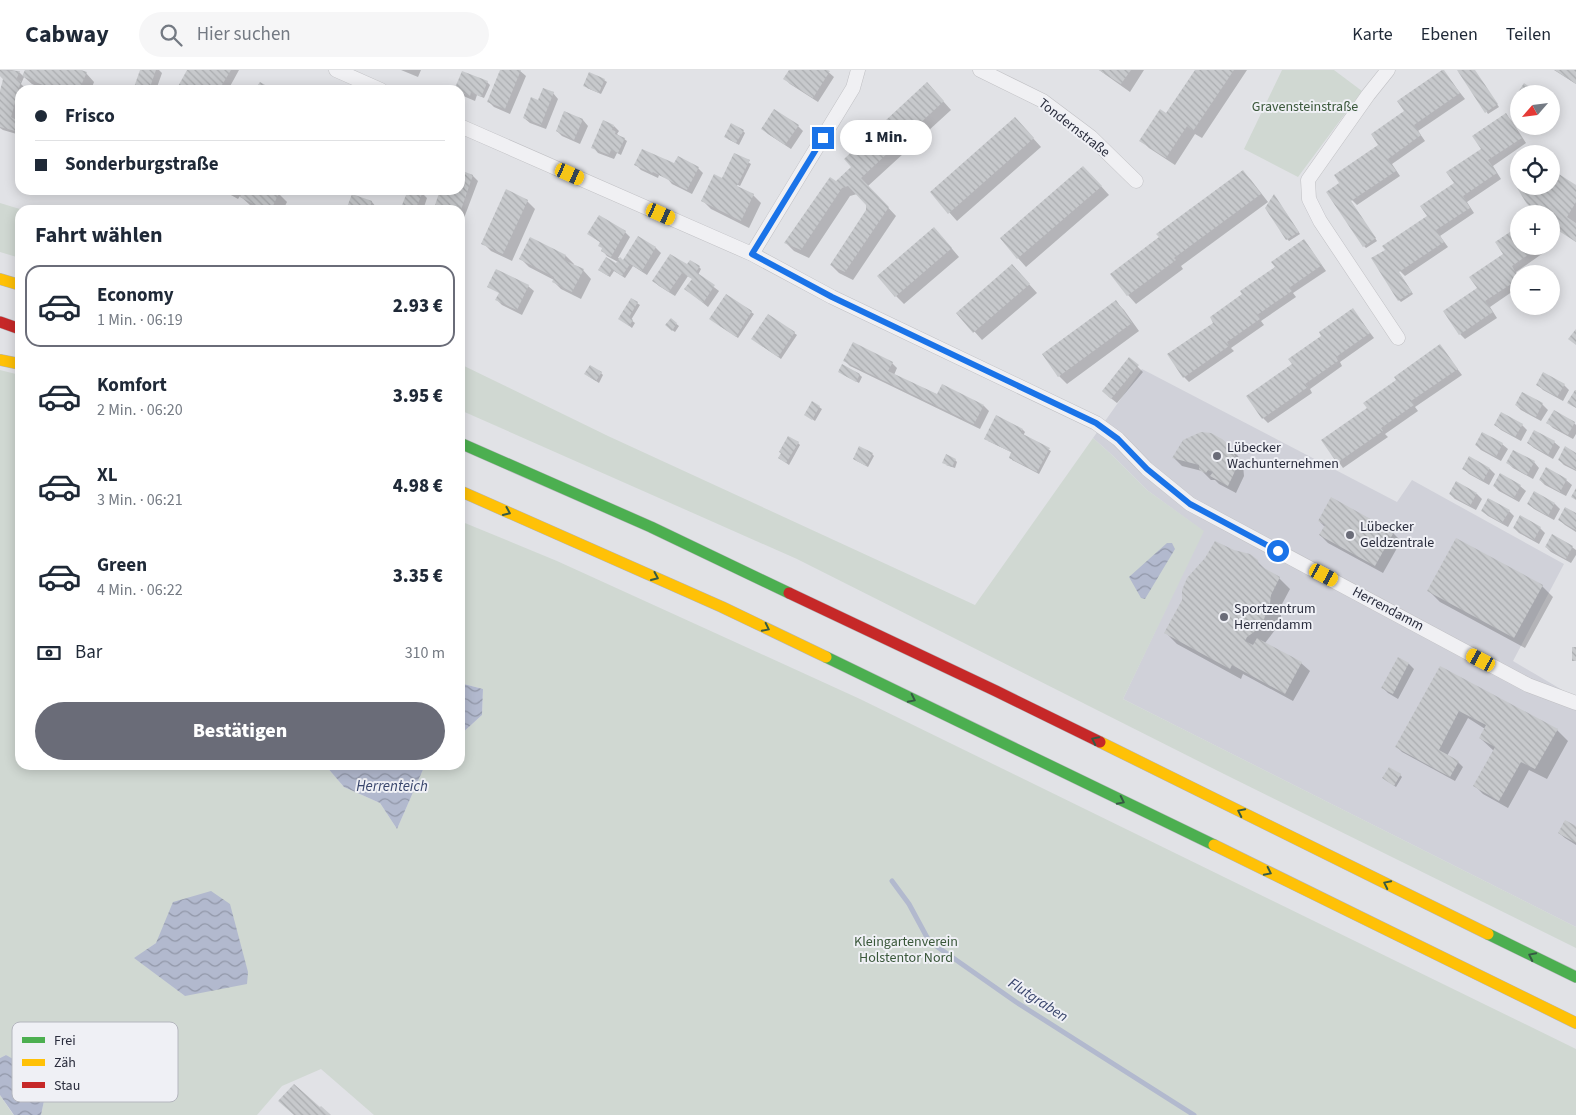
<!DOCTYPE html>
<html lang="de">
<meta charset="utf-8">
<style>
body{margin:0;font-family:"Source Sans 3",sans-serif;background:#f6f6f7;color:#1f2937;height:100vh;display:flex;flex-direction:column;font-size:19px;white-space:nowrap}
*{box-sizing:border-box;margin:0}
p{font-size:16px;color:#747a83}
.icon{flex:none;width:28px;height:28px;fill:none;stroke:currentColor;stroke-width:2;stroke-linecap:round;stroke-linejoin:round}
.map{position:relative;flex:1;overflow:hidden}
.side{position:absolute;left:15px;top:135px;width:450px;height:565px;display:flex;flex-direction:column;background:#fff;border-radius:15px;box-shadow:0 2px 12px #0003}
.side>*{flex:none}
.top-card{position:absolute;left:15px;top:15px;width:450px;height:110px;border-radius:15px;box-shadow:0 2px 12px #0003;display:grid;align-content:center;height:110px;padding:0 20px;background:#fff}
.needle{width:32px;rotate:242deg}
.controls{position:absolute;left:1510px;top:15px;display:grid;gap:10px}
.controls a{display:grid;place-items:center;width:50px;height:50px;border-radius:50%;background:#fff;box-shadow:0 2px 12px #0003;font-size:25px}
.end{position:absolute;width:22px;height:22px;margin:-11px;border:6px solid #1a73e8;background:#fff;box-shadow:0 0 0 2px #fff}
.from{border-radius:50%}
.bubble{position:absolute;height:35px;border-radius:18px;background:#fff;box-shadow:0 2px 12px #0003;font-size:16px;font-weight:800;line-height:35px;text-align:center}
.car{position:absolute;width:15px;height:30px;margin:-15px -8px;border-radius:6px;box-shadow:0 0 4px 1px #0007;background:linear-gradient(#f5c518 24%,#345 0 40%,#f5c518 0 76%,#345 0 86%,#f5c518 0)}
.top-card b{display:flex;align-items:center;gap:18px;height:48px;font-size:19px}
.top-card b+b{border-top:1px solid #e0e1e3}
.top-card i{width:12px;height:12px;background:#1f2937}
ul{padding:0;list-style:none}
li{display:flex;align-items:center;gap:15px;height:82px;margin:0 10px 8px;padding:0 10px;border:2px solid transparent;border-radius:15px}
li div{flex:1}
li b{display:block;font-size:19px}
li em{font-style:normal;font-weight:800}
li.current{border-color:#6a6c78}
li>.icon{width:45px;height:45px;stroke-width:1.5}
h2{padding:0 20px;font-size:22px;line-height:60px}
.pay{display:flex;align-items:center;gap:12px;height:55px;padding:0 20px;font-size:19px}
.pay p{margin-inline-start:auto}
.primary-button{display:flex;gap:10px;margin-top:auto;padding:10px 20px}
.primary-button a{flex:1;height:58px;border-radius:30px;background:#6a6c78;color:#fff;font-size:20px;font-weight:800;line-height:58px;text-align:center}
header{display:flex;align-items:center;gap:30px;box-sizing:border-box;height:70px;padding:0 25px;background:#fff;border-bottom:1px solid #e0e1e3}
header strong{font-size:24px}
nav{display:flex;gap:28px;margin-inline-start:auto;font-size:18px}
.search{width:350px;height:45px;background:#f6f6f7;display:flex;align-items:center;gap:12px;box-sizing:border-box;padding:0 18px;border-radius:28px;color:#747a83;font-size:19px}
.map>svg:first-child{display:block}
</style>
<header>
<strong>Cabway</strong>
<div class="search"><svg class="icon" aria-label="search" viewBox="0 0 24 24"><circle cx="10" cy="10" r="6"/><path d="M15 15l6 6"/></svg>Hier suchen</div>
<nav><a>Karte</a><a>Ebenen</a><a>Teilen</a></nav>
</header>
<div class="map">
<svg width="1576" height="1045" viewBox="0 0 1576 1045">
<defs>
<pattern id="water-waves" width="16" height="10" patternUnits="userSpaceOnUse" patternTransform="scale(1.25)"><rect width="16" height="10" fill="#b2b9ce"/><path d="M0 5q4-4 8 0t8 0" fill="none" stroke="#9197a8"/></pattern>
<pattern id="building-back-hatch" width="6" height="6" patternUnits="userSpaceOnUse" patternTransform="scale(1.25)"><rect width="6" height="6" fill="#c7c9cc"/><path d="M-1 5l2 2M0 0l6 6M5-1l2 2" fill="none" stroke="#abadb0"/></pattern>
</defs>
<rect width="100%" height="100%" fill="#e1e2e6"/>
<path fill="#d0d1d9" d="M1142,299L1397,432L1412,410L1564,494L1513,591L1576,628V857L1123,629L1203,461L1147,420L1112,385L1093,368Z"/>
<path fill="#d0d8d2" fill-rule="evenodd" d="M1282,0H1334L1362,21L1298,107L1244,79Z
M0,133L23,140H20V188L0,182Z
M460,294L608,366L975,535L1093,368L1112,385L1147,420L1204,461L1123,629L1576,857V878L1224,704L797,489L460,340Z
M0,300L20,305V695H325L344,717L380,733L397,759L425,695H460V665L482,645L483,619L460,613V451L557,491L860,629L1576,979V1045H374L321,999L282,1016L257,1045H41L45,1026L33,1010L6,985L0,988ZM156,873L185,926L135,888Z
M0,1025L12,1043L14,1045H0Z"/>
<path fill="url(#water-waves)" d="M1167,473H1172L1175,479L1145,529L1141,528L1129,507Z
M460,613L483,619L482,645L460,665Z
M325,695H425L397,759L380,733L344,717Z
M211,821L230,834L248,902L247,914L185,926L134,888L156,873L173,832Z
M6,985C23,993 34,1012 45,1026L41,1045H14L0,1025V988Z"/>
<path fill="#0003" d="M0,0H12L19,2L23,6L26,0H78L86,3L94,12L91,20H45L32,14L24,7L21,14L25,18L24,20H20V37L16,52L20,55V65L3,60L0,58V28L5,9L0,5Z
M142,0H159L162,3L156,20H135Z
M189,0H239L228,20H177Z
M401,0H421L418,7Z
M502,0H519L526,6L510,44L494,37L489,32Z
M790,0H826L834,7L818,32L790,14L785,9Z
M1099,0H1144L1130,22Z
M1196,0H1247L1202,68L1195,64L1175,95L1149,78L1141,70L1167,45Z
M1459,0H1474L1499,37L1488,44Z
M1554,0H1576V14Z
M1443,1L1465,29L1418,61L1425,71L1392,94L1400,106L1357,135L1351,129L1350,130L1377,171L1366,178L1364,176L1341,113L1380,76L1405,41Z
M604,10L607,12L601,24L587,18Z
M487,12L490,15L484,28L477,25L475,31L461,25L460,20H456Z
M935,22L951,40L868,116L896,146L853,210L839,203L831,195L867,140V135L857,124L850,126L809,188L794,181L786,173L836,113Z
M553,23L558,29L546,59L530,53L524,48L539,31Z
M565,43L583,50L588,56L580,74L562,66L557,61Z
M1505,45L1511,50L1526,73L1493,96L1501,109L1467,132L1474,143L1440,166L1448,177L1405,206L1399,200L1398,201L1413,224L1401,232L1399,230L1386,180L1428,146L1482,79Z
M614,56L619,61L617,64L627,71L621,85L617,83L614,89L598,83L593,77Z
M798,56L803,61L791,79L768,64L763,59Z
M1023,57L1041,77L957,151L931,122Z
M743,61L745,63L739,75L728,69Z
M735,84L751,94L740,116L724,108V111L753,125L761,133L749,158L711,139L703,131L715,106L722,110Z
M673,94L698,98L703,103L692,124L672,114L667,108L659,105L658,108L641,100L636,95Z
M460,101L473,106L478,111L464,148L460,147V140H442L436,134L441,120H460Z
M1243,102L1251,110L1268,132L1181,196L1183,199L1136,234L1128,225L1112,204L1161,168Z
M1091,105L1109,125L1026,197L1001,169Z
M1516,115L1519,116H1576V172L1551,144Z
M222,120H270L279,124L287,132L283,140H259L250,135L240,126L238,129Z
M409,120H414L422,123L427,128L423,140H401Z
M353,125L372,132L377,138L376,140H351L349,137Z
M1276,128L1300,164L1289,171L1287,169Z
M527,131L535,139L512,191L491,181L483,173Z
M625,162L630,167L618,188L624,191L638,167L656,178L661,183L647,205L633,196L625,208L614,201L610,207L602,202L616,194L618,192L607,186L602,180L603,179L601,173L589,164Z
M942,167L959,187L904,234L896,226Z
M531,169L566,186L574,194L573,196L583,200L591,209L581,229L561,219L553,211L554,210L529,197L521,189Z
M1304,170L1326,201L1293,223L1296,227L1261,251L1264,255L1231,278L1234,281L1189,312L1184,307L1215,253Z
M1519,176H1548L1549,179L1516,202L1519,206V217L1490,237L1497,248L1465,269L1460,264L1478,219Z
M686,195L699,197L701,199L698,205L719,221L708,237L686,219L693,209L688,206L675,226L659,216L654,211Z
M1020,204L1037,223L982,270L958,243Z
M528,216L534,221L522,245L502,235L497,230Z
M726,225L754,244L738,268L713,251Z
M1116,232L1124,240L1139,261L1067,314L1059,306Z
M637,233L640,235L631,250L635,253L632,258L620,249Z
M1353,240L1374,268L1340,292L1342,296L1310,319L1312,323L1268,353L1263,348L1293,294L1322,266Z
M768,245L797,265L781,289L755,271Z
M671,250L679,256L675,262L669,258Z
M1440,276L1462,305L1415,337L1418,341L1385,364L1388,367L1343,398L1323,370L1369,339L1398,310Z
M1130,289L1143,302L1117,333L1108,326Z
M845,291L892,293L897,298L894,305L938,325L984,336L989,341L980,359L850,296Z
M839,302L860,305L862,307L859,313Z
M601,303L603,305L599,313L588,306Z
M1538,315H1564L1569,320L1563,331L1543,320Z
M1522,323L1542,334L1548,340L1541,351L1521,340L1516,335Z
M813,333L822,339L815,351L806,345Z
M996,347L1023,360L1025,362L1023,366L1051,381L1039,404L1012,390L1013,383L988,371Z
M1548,353H1574L1576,355V364L1573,369L1553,358Z
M1495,355H1522L1527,360L1521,371L1501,360Z
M1482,363L1502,374L1508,379L1501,391L1481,380L1476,375Z
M1221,370L1238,386L1243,395L1244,406L1236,423L1219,414L1215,410H1211L1202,401L1182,396L1174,388Z
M1554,372L1560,377L1553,389L1534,378L1528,373Z
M798,373L800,375L789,395L779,388Z
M872,384L874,386L868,397L857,391Z
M1576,384V401L1564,395L1559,390Z
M955,390L957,392L955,398L946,395Z
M1534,392L1539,398L1533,409L1513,398L1508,393Z
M1464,399H1490L1495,404L1489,415L1469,404Z
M1540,410H1566L1572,415L1566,426L1545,415Z
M1494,416H1520L1526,421L1519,432L1499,421Z
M1535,423L1555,434L1560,439L1554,450L1534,439L1528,434Z
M1450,424H1477L1482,429L1476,440L1455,429Z
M1482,441H1509L1514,446L1508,457L1488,446Z
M1576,445V462L1565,455L1559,450Z
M1319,451L1393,463L1401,471L1383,503L1328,473L1320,465L1325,457Z
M1514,458H1540L1545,463L1539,474L1519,463Z
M1546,477H1572L1576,480V485L1571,493L1551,482Z
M1257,491L1267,501L1279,508L1290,519L1281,536V546L1275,560L1265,573L1301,593L1310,601L1293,631L1243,604L1241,609L1177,574L1166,563Z
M1542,516L1553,527L1525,578L1440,532L1429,521Z
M1399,588L1409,594L1414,599L1398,629L1388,623L1383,618Z
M1441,598L1557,660L1568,671L1547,709L1529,700L1508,738L1483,724L1475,716L1494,681L1480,668L1485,659L1468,648L1447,686L1458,692L1463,697L1455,711L1402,682L1397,677Z
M1400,705L1402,707L1396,717L1383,708Z
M1576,757V775L1565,768L1559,763Z"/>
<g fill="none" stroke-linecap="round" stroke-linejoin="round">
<path stroke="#b2b9ce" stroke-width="5" d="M892,811L909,834L929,871L1016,932L1194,1045"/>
</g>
<path fill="url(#building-back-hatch)" d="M0,0L20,1L16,10L21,11L11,47L18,51L15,61L0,57V21L3,9L0,6Z
M25,0H81L87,2L79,20H54L22,6Z
M140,0H156L149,20H133Z
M187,0H231L219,20H176Z
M500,0H521L505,39L487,32Z
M789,0H828L830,1L813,28L783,9Z
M1099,0H1131L1121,14Z
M1195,0H1234L1193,61L1187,56L1166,88L1139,71L1160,39L1166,43Z
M1442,0H1444L1460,23L1414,55L1421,65L1388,89L1396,101L1351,131L1376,168L1363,177L1326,122L1339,113L1334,105L1378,75L1371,64L1404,41L1397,31Z
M1457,0H1475L1498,34L1485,43Z
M1555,0H1576V14Z
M462,1L488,11L481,27L471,22L470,26L460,22V20H454Z
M589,2L605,9L599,23L583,16Z
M260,12L274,20H254Z
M927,12L944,31L861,108L889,137L845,202L830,195L866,140V135L848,116L842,118L801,180L784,173L830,107L836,111L851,97L844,89Z
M1524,13L1531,18L1528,24H1517Z
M543,18L554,22L541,55L523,48L531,27L538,30Z
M774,39L799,55L785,75L761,59Z
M564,41L583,49L574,70L556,61Z
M1506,43L1522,68L1488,90L1497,103L1463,126L1470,138L1436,160L1444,172L1399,202L1412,222L1398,231L1371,188L1385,180L1382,176L1427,146L1420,136L1454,113L1446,102L1481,79L1472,66Z
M1015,47L1034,68L948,144L930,122Z
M603,50L614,55L612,60L616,61L615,64L625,68L618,83L611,80L609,85L591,78Z
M731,53L744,60L736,73L724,67Z
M642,79L674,93L678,86L699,97L687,120L659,105L653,102L652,103L634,95Z
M734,83L750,90L737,116L754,124L741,151L701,131L714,104L722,108Z
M1083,96L1102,116L1017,189L1000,168Z
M1551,99L1576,115V132L1567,147L1576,153V172L1551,156V144H1540L1527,134L1514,113L1516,114L1519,109V116H1551Z
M460,100L473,105L461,140H449L435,135L440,120H460Z
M1243,100L1261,124L1174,188L1176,190L1127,226L1110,204L1159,167L1156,164Z
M506,119L528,130L503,184L481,174Z
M236,120H273L279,123L271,140H265L240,127L242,123Z
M408,120H418L423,122L415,140H400Z
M352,124L372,131L369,140H354L347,137Z
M1274,124L1299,162L1286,170L1265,138Z
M599,145L626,161L611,187L601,181L602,178L598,176L600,172L587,164Z
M1519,156V176H1541L1512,196L1519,209L1485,231L1493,242L1459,265L1443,241L1477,218L1469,207L1503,184L1495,172Z
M934,157L952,178L895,227L877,206Z
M638,166L656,177L642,201L630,194L622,206L612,199L608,206L598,200L606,187L616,193L620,187L623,190Z
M530,167L566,185L564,190L584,199L572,222L552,212L554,207L519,189Z
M1304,169L1322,195L1289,218L1292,221L1257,245L1260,249L1227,272L1229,276L1183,308L1167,284L1213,253L1210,247L1242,224L1240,221L1275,197L1271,192Z
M670,184L687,194L690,190L700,196L696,202L715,215L703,233L684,219L692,209L682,203L669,222L652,211Z
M1012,194L1030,214L973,263L956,243Z
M496,199L529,215L517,240L495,230L499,223L487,217Z
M726,224L752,241L736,267L709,249Z
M631,228L638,232L629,247L633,250L629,256L618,249Z
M1116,230L1132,253L1058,307L1042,284Z
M1353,238L1370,263L1336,287L1338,291L1305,314L1308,317L1262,349L1246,326L1292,294L1288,289L1321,266L1319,262Z
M768,244L795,262L778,287L751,269Z
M671,248L677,253L672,261L665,255Z
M1576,259V275L1568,269Z
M853,272L893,292L888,301L937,324L942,314L984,335L974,354L843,291Z
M1440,274L1458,299L1411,331L1414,335L1381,358L1383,361L1337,393L1321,370L1367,338L1363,333L1396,310L1394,307Z
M1129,287L1139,295L1111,329L1102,321Z
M842,294L860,304L856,312L838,302Z
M590,295L602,302L596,311L584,304Z
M1543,302L1565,314L1557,327L1536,315Z
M1575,320H1576V338L1567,333Z
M1522,322L1543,333L1536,347L1515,335Z
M812,331L820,336L812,350L804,345Z
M1554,340L1575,352L1568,365L1546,353Z
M1501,342L1523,354L1515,367L1494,355Z
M996,345L1023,359L1021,363L1050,378L1037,402L1009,388L1011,382L984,369Z
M1534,360L1555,371L1548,385L1527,373Z
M1201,362L1211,363L1222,369L1230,376L1235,386L1237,397L1228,416L1210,406L1213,402L1208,400L1206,403L1202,402L1199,399V395L1172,388L1183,370Z
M1482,362L1503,373L1496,387L1475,375Z
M788,366L799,372L786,393L778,388L781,383L779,382Z
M859,376L873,383L866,396L853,389Z
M1565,376L1576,383V400L1558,390Z
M1513,380L1535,391L1527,405L1506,393Z
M946,384L956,389L952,397L942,393Z
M1469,386L1490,398L1483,411L1462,399Z
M1546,397L1567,409L1560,422L1539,410Z
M1500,403L1521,415L1514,428L1493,416Z
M1456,411L1477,423L1470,436L1449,424Z
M1576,418V430L1571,427Z
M1534,421L1555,433L1548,446L1527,434Z
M1331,427L1394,462L1375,496L1319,465L1325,455L1318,451Z
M1488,428L1510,440L1502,453L1481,441Z
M1565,437L1576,443V460L1558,450Z
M1520,445L1541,457L1534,470L1513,458Z
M1552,464L1573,476L1566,489L1545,477Z
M1456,468L1543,515L1514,568L1427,521Z
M1215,471L1234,480L1250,484L1258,490L1259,495L1280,507L1271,525L1270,534L1264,549L1254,562L1247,567L1245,571L1253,575L1257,568L1302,592L1285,624L1232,595L1230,599L1164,563L1182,530V520L1187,508L1205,488Z
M1572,577H1576V591H1572Z
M1398,587L1409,593L1393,624L1381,618Z
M1440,596L1558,659L1535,699L1521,692L1499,731L1473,716L1495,677L1479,668L1486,655L1459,641L1439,680L1459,691L1450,707L1395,677Z
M1389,697L1401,704L1394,716L1382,708Z
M1565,750L1576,756V773L1558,763Z
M294,1014L320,1037L321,1036L331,1045H294L278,1031Z"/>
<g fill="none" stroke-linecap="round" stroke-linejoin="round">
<g stroke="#c0c0c4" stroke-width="15">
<path id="street" d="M336,0L381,20
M980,0L1043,31L1091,67L1136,111
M1388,0L1368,25L1308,110L1309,129L1320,151L1398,268
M460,56L752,184L832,227L1096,353L1118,369L1147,399L1190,434L1528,615L1576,633
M752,184L853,18L858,0"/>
</g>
<g stroke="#b3b5ba" stroke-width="12">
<path id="fast" d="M460,373L651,457L789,523
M826,587L1214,775
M1488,864L1576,907"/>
</g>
<g stroke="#b3b5ba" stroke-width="12">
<path id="slow" d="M0,209L20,215
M0,290L20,294
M460,421L722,537L826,587
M1100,672L1488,864
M1214,775L1576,953"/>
</g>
<g stroke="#b3b5ba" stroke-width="12">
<path id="jam" d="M0,252L20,259
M789,523L996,621L1100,672"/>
</g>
<use href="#street" stroke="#f0f0f3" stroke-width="14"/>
<use href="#fast" stroke="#4caf50" stroke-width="11"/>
<use href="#slow" stroke="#ffc107" stroke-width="11"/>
<use href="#jam" stroke="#c62828" stroke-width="11"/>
</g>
<defs><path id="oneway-chevron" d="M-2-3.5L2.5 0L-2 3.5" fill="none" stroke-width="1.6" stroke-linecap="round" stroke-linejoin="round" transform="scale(1.25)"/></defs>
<g stroke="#365a44">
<use href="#oneway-chevron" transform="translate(507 442) rotate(24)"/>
<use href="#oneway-chevron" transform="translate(655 507) rotate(24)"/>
<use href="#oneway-chevron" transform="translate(766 558) rotate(26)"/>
<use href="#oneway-chevron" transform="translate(912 629) rotate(26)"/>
<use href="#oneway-chevron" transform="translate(1095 670) rotate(-154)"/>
<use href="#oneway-chevron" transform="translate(1121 731) rotate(26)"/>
<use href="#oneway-chevron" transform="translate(1241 742) rotate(-154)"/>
<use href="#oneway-chevron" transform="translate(1268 802) rotate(26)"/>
<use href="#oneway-chevron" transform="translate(1387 814) rotate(-154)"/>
<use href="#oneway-chevron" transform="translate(1532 886) rotate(-154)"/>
</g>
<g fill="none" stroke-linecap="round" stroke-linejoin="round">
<path stroke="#1a73e8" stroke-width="6" d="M823,68L752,184L832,227L1096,353L1118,369L1147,399L1190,434L1278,481"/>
</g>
<g fill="#6a6c78" stroke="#eff0f5" stroke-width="2">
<circle cx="1217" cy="386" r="5"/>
<circle cx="1350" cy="465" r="5"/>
<circle cx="1224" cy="547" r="5"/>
</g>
<g text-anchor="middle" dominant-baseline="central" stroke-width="4" stroke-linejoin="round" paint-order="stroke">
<g font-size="14" fill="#395739" stroke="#eff0f5">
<text x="1305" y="37">Gravensteinstraße</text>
<text x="906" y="872">Kleingartenverein<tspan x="906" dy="16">Holstentor Nord</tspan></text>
</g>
<g font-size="14" fill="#2a2d3d" stroke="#eff0f5">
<text transform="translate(1074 58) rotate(38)">Tondernstraße</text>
<text transform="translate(1388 539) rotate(28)">Herrendamm</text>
</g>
<g font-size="14" fill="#2a2d3d" stroke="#eff0f5" text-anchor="start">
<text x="1227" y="378">Lübecker<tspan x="1227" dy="16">Wachunternehmen</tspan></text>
<text x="1360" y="457">Lübecker<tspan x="1360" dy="16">Geldzentrale</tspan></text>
<text x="1234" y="539">Sportzentrum<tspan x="1234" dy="16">Herrendamm</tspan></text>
</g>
<g font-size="15" font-style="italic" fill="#38456c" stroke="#eff0f5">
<text x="392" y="716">Herrenteich</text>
<text transform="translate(1038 930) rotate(33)">Flutgraben</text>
</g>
</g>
<rect x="12" y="952" width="166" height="80" rx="8" fill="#eff0f5" stroke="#b4b6be" stroke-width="1"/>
<rect x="22" y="967" width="23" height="6" fill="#4caf50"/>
<rect x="22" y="989" width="23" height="7" fill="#ffc107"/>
<rect x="22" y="1012" width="23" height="6" fill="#c62828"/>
<g font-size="14" fill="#2a2d3d">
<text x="54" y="975">Frei</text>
<text x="54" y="997">Zäh</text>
<text x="54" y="1020">Stau</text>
</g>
</svg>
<div class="controls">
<a><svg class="needle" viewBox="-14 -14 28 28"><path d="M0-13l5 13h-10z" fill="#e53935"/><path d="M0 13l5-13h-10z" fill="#747a83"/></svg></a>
<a><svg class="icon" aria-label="locate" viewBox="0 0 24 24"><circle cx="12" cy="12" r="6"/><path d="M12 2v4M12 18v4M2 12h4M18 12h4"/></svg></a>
<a>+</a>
<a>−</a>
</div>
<i class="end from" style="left:1278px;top:481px"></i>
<i class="end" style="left:823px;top:68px"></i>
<div class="bubble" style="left:840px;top:50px;width:92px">1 Min.</div>
<i class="car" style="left:570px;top:104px;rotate:114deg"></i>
<i class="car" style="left:661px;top:144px;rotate:114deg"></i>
<i class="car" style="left:1324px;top:505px;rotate:118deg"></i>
<i class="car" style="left:1481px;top:590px;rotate:298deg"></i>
<div class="top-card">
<b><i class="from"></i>Frisco</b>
<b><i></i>Sonderburgstraße</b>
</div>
<section class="side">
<h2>Fahrt wählen</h2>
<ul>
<li class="current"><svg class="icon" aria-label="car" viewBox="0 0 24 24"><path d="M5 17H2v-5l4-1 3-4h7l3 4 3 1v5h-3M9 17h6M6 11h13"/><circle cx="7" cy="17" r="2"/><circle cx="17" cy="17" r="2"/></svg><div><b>Economy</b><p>1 Min. · 06:19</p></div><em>2.93 €</em></li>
<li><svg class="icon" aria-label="car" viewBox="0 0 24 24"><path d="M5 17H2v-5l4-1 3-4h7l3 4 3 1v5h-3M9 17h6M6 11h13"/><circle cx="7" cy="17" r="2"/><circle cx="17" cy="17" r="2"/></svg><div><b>Komfort</b><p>2 Min. · 06:20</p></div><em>3.95 €</em></li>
<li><svg class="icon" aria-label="car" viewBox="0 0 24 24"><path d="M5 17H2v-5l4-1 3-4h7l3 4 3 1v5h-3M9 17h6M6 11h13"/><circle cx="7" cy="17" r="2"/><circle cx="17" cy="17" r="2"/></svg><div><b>XL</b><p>3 Min. · 06:21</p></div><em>4.98 €</em></li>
<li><svg class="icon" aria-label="car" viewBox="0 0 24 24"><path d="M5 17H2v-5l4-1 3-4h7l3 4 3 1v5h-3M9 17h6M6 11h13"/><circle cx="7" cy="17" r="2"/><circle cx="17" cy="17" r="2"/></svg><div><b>Green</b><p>4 Min. · 06:22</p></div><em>3.35 €</em></li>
</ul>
<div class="pay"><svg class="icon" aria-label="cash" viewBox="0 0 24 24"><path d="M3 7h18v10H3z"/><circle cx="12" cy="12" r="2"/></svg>Bar<p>310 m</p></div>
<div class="primary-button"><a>Bestätigen</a></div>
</section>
</div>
